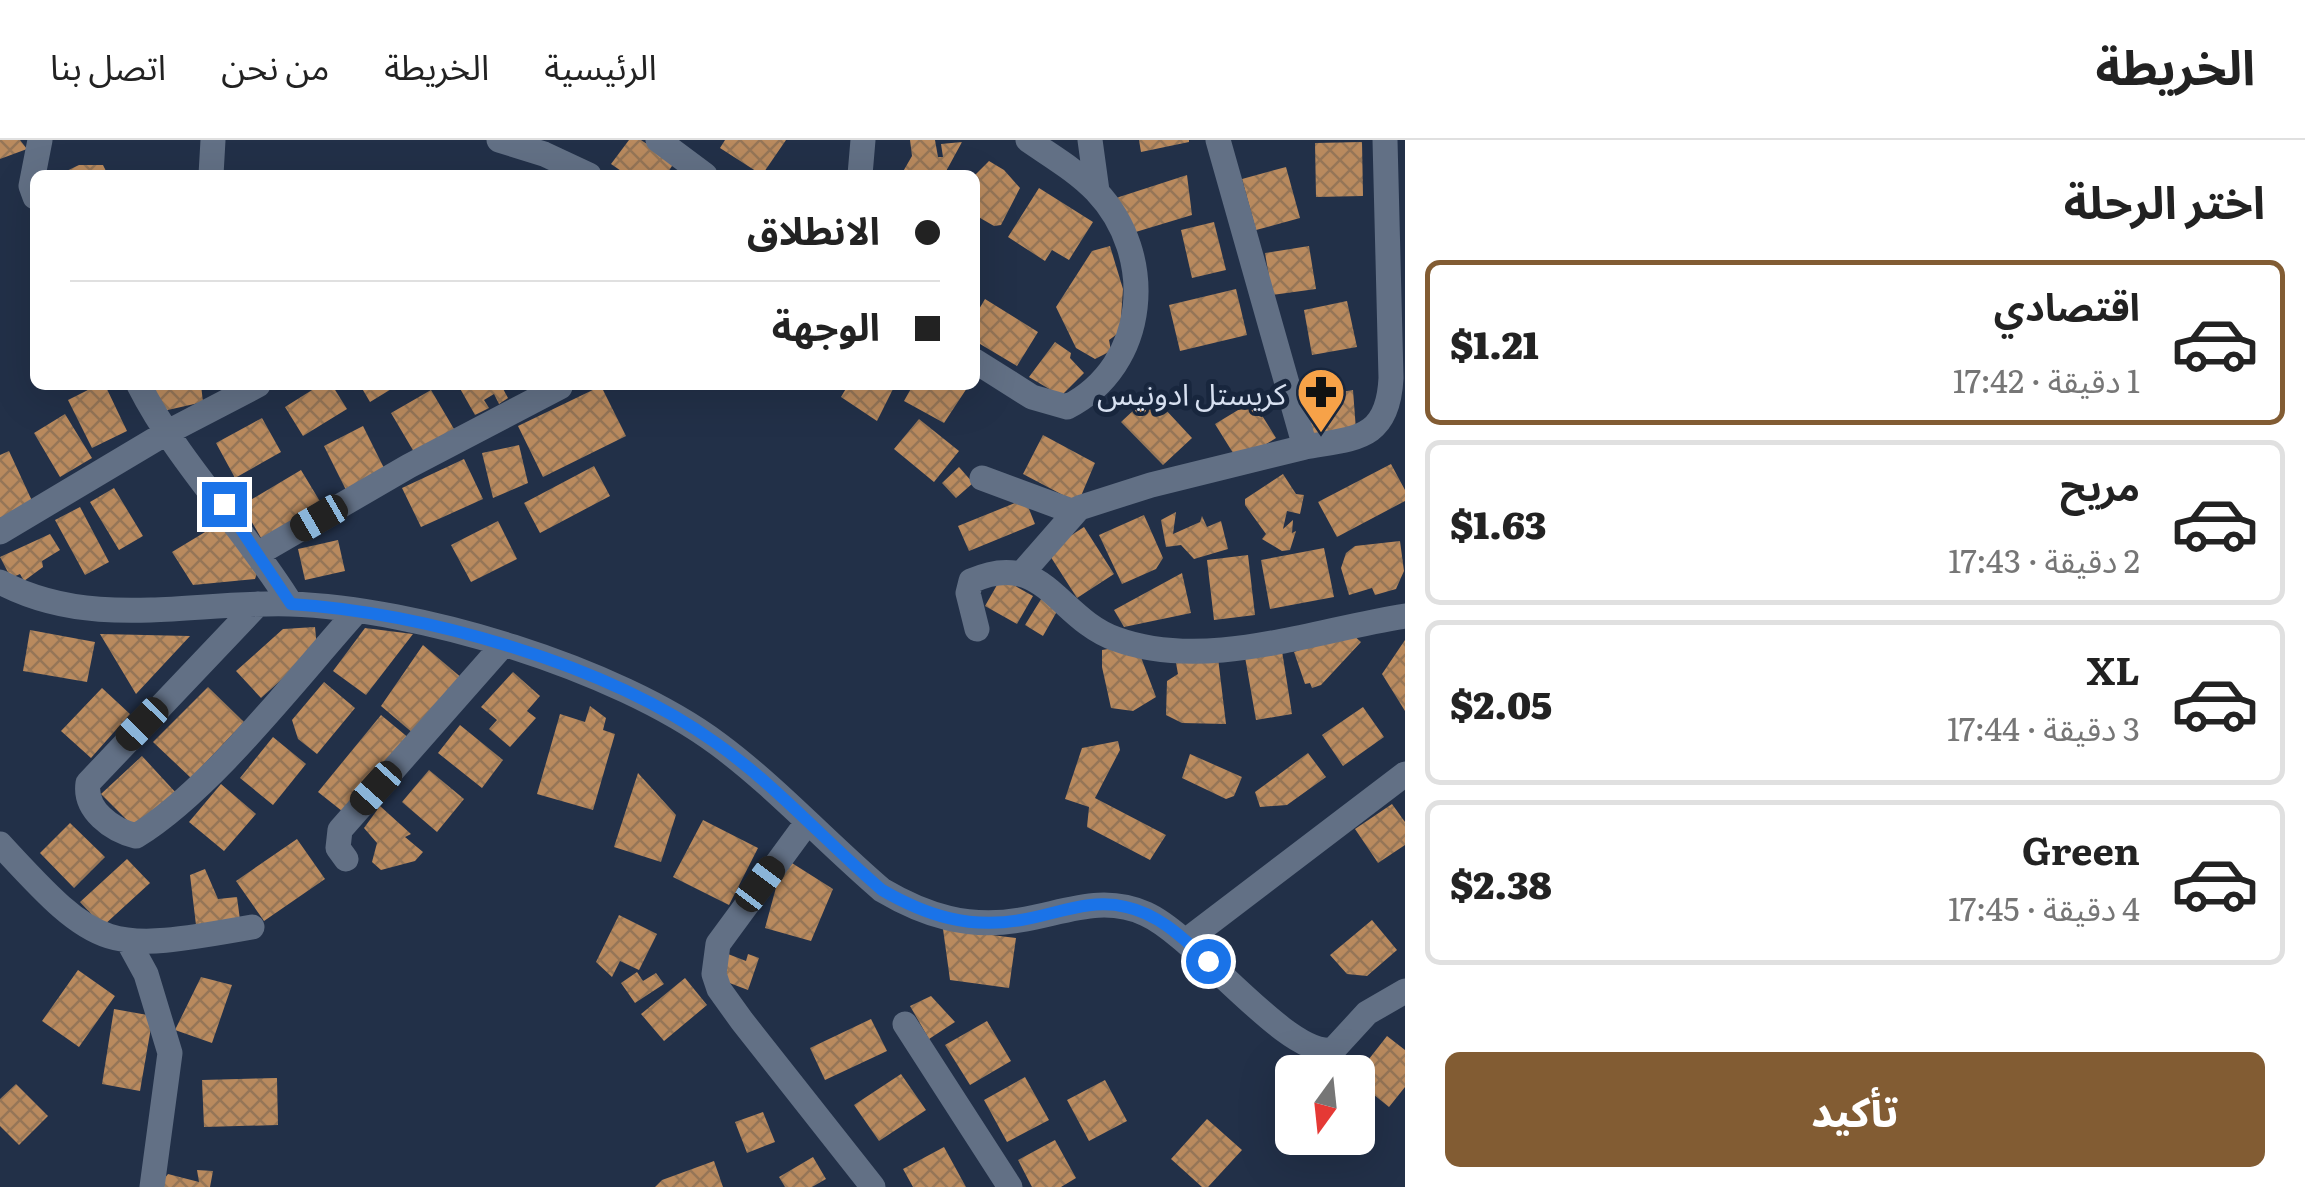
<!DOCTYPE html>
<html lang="ar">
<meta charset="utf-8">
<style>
body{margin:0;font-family:Literata,"Noto Sans Arabic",serif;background:#f6f6f6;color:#222;direction:rtl;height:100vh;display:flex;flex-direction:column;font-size:38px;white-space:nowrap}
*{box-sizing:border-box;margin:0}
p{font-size:32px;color:#767676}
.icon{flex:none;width:55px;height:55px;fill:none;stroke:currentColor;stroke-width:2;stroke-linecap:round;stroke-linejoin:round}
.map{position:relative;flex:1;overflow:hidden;direction:ltr}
.details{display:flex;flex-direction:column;background:#fff;width:900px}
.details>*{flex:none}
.banner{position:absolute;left:30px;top:30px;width:950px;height:220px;border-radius:15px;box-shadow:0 10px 40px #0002;direction:rtl;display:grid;align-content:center;height:220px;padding:0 40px;background:#fff}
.needle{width:65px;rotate:195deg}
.fabs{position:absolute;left:1275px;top:915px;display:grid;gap:20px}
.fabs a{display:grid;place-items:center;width:100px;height:100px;border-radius:15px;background:#fff;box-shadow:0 10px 40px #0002;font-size:50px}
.end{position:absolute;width:45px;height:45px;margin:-22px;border:12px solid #1a73e8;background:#fff;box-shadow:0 0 0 5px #fff}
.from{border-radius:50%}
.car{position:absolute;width:30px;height:60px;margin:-30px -15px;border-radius:12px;box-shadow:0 0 8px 2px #0007;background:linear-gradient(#222 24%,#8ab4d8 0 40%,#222 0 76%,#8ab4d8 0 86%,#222 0)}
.banner b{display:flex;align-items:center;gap:35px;height:95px;font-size:38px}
.banner b+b{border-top:2px solid #e0e0e0}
.banner i{width:25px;height:25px;background:#222}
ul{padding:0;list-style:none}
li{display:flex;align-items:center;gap:30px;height:165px;margin:0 20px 15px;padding:0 20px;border:5px solid #e0e0e0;border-radius:15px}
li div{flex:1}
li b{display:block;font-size:38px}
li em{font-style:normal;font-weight:800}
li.current{border-color:#825c33}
li>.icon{width:90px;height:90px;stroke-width:1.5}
h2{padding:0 40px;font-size:45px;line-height:120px}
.cta{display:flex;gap:20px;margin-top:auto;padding:20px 40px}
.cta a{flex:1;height:115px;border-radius:15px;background:#825c33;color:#fff;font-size:40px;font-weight:800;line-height:115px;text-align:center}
header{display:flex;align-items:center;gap:60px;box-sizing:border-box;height:140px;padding:0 50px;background:#fff;border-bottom:2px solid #e0e0e0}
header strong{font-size:48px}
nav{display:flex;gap:55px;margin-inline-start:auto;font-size:35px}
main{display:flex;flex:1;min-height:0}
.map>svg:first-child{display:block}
</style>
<header>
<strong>الخريطة</strong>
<nav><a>الرئيسية</a><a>الخريطة</a><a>من نحن</a><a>اتصل بنا</a></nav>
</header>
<main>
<section class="details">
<h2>اختر الرحلة</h2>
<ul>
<li class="current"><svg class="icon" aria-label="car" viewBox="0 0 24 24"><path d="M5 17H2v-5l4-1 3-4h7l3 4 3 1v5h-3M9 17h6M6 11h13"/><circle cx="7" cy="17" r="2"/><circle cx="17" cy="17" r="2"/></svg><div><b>اقتصادي</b><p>1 دقيقة · 17:42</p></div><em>$1.21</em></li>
<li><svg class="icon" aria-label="car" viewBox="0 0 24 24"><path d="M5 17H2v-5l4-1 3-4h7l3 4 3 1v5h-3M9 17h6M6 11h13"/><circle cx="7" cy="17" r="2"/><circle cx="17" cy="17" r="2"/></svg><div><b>مريح</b><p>2 دقيقة · 17:43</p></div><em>$1.63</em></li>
<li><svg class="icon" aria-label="car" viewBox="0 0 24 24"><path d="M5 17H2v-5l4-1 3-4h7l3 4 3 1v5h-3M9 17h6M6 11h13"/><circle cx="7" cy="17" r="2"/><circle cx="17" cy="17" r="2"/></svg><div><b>XL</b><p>3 دقيقة · 17:44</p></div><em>$2.05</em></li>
<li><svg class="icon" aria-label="car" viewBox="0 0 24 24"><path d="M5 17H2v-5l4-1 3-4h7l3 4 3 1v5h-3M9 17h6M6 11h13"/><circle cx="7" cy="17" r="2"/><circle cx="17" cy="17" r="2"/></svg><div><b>Green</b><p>4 دقيقة · 17:45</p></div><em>$2.38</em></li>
</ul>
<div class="cta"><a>تأكيد</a></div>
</section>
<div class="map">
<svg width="1405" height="1047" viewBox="0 0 1405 1047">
<defs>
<pattern id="building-cross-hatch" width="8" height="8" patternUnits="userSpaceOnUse" patternTransform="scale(2.5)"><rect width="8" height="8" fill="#b98a5e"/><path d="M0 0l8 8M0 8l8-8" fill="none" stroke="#957557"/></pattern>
</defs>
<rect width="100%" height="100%" fill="#223048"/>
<path fill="url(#building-cross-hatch)" d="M0,0H20L27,9L0,19Z
M629,0H641L674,23L666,35H627L611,24Z
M725,0H786L762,35L720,8Z
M910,0H935L938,17H943L941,4L962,2L944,35H901L912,16Z
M1139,0H1189V2L1141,12Z
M1362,2L1363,56L1316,57L1315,3Z
M989,21L1004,30L1020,48L1001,85L994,86L975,75V35Z
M79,25H103L108,35H58Z
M1286,27L1300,78L1256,90L1242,39Z
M1187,35L1192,75L1129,94L1116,58Z
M1039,48L1093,82L1069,120L1052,110L1045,121L1008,97Z
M1214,82L1226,130L1192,138L1181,90Z
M1110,106L1123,149L1120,192L1109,200L1111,211L1095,219L1076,208L1056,167L1092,111Z
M1309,106L1316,149L1272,155L1265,113Z
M1236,149L1247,195L1180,211L1169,165Z
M985,159L1038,192L1017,226L975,201V176Z
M1347,161L1357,207L1312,215L1304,170Z
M1055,202L1071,213L1070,218L1084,233L1061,256L1029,237Z
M98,245H105L127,291L92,308L68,260Z
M150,245H201L203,262L159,272Z
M320,245H332L347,269L303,296L285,267Z
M360,245H398L370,262Z
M458,245H501L508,258L499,264L494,254L484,260L489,268L475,275Z
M848,245H895L877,281L841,257Z
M913,245H969L944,283L904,261Z
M601,246L626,296L543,337L518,286Z
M431,250L454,289L414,312L391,273Z
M1353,250L1356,290L1311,298L1300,259Z
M1151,254L1192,298L1163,325L1121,282Z
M1253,261L1276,298L1238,321L1215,284Z
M65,274L92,318L60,337L34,293Z
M262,278L281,312L235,338L216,303Z
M919,279L959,311L934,342L894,309Z
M363,286L386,332L347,352L324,306Z
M1043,295L1095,323L1078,363L1023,334Z
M519,305L528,343L493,358L482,313Z
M9,311L33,363L0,378V315Z
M464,319L483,359L421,387L402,348Z
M1391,324L1405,350V361L1337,397L1318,362Z
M594,326L610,356L540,393L524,363Z
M959,327L973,343L956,358L942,343Z
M301,330L324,368L264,403L242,365Z
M1283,334L1296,354L1304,355L1300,374L1287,371L1283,389L1293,380L1292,393L1296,391L1290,410L1282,411L1262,399L1266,394L1245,365V359Z
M114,348L143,396L119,410L90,362Z
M1025,359L1035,384L969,411L958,386Z
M80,367L109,422L85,435L55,380Z
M1176,372L1173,394L1200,382L1202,376L1207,387L1221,381L1228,409L1194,419L1181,405L1166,407L1161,380Z
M1144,375L1163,418L1156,429L1122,444L1099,395Z
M498,381L517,419L471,442L451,405Z
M220,383L259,428L255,439L193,445L172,412Z
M1084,387L1114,434L1077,458L1047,411Z
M50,394L60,410L42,421L43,427L24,441L20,434L11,438L0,417Z
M338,400L345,431L305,440L298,409Z
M1400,401L1404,431L1396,449L1375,455L1372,448L1349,455L1341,428L1346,413L1355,406Z
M1324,408L1334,457L1270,469L1261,420Z
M1248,415L1255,475L1214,480L1207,420Z
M1182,433L1191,473L1124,487L1114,470Z
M1001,438L1033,456L1017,484L985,466Z
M1043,456L1060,466L1043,496L1025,485Z
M315,487L317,508L261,558L236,531L283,489Z
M365,488L413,494L366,555L333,531Z
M30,490L95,502L87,542L23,531Z
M1350,492L1361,502L1321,545L1312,548L1310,543L1305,544L1294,512Z
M100,494L190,496L136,554Z
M1405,500V571L1382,534Z
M423,505L463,539L414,594L381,566Z
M1121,507L1139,512L1156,557L1133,571L1111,568L1102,527V510Z
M1282,511L1292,574L1256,580L1245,517Z
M1218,518L1226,584L1182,583L1166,575L1167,541L1178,534L1176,523Z
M513,532L540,556L527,571L536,578L510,607L489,589L497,580L481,567Z
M324,542L355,568L317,614L298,599L292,580Z
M208,547L244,582L191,638L153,602Z
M102,548L130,574L91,618L61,591Z
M590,566L606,578L603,590L615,594L593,670L537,654L560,574L585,582Z
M1363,567L1384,597L1343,626L1322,595Z
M381,575L410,599L347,675L318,652Z
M460,585L503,620L482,648L438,613Z
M273,597L306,624L273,665L240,638Z
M1118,601L1120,610L1095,658L1166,695L1150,720L1087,687L1089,667L1065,659L1082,608Z
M1308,613L1326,637L1287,665L1260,667L1255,652Z
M1190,614L1242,637L1234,656L1226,659L1182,638Z
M142,616L177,654L135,688L101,654Z
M429,630L464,659L437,692L402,662Z
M638,633L676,675L661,722L614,707Z
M221,644L256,674L224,711L189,682Z
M1392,664L1405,682V705L1378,723L1355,689Z
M380,666L411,694L405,697L423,712L415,721L381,730L372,722L377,703L364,688Z
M703,680L758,708L729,765L673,737Z
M70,683L105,717L74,748L40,713Z
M297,699L325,739L264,781L236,741Z
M784,718L833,749L811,801L765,788Z
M127,719L150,743L103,786L80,762Z
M205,729L218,759L237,757L240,780L196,785L190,735Z
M619,775L657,794L639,830L620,821L612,837L596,822Z
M1372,780L1397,810L1367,836L1347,834L1330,815Z
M943,789L1016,798L1009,848L950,840Z
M728,814L746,821L748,814L759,818L748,850L719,839Z
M78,830L115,856L79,907L42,881Z
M637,832L643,841L656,833L664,844L635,863L621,843Z
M201,837L232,845L212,903L175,890Z
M685,838L707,865L664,901L641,874Z
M931,856L955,882L929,899L910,866Z
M114,869L153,876L140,951L102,944Z
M871,879L887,911L825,940L810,908Z
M987,881L1011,921L970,945L945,905Z
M1387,896L1405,910V947L1389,967L1358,942V933Z
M901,934L926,970L879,1001L854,965Z
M1025,937L1049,980L1007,1002L984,960Z
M277,938L278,985L204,987L202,940Z
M1105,940L1127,981L1089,1001L1067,960Z
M16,944L48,976L19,1005L0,986V959Z
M763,972L775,1002L747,1013L735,982Z
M1207,979L1242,1010L1208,1047H1202L1171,1019Z
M1055,1000L1076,1038L1061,1047H1032L1018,1020Z
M944,1007L966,1047H913L903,1029Z
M813,1017L826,1039L812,1047H785L779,1037Z
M714,1021L723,1047H655L662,1040Z
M197,1030L213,1031L210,1047H158L168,1034L199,1042Z"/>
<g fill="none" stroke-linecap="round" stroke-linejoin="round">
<path stroke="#627085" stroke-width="25" d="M499,0L544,14L589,35
M658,0L705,35
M1090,0L1097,51
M1218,0L1305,307C1356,298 1388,300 1391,238L1385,0
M211,35L213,0
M860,35L863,0
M35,57L31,46L40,0
M975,221L1032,257L1067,267C1149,225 1157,115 1096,51C1077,31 1051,16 1028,0
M139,245C178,322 245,389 291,464
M982,338L1074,372
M0,392L166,293L258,245
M259,413L409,326L560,247
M1023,432L1079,368L1151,345L1305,307
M0,442C92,491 191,461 290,464C417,468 616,528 718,604C776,647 827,703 882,750C926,776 969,789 1020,780C1064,773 1102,754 1146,774C1197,797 1286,917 1333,910L1367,873L1405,851
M258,464L88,643C84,670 112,690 136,696C210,651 296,539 356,472
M977,489L968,453L971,441C1044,408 1057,478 1116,499C1206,532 1314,490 1405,476
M806,684L718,804L714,834L719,849L742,881L873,1047
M0,704C100,813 107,813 252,787
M346,719L338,708L340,690L503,505
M1187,800L1405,634
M129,803L146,834L170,913L152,1047
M905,884L1010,1047"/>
</g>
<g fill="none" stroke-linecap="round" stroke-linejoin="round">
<path stroke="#1a73e8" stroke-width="12" d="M224,364L291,464C426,473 606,524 716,603C776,645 827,703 882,750C927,776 969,789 1021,780C1057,774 1090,758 1126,767C1159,774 1184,799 1208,821"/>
</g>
<defs>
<g id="pharmacy-pin" transform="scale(2.5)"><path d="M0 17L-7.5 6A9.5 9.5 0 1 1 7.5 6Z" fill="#f7a248" stroke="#18263d"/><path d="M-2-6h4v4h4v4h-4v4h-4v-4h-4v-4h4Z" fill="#111"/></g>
</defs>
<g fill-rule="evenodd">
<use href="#pharmacy-pin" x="1321" y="252"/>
</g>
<g text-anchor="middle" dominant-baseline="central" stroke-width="10" stroke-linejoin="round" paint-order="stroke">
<g font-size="30" fill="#d7e0f0" stroke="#18263d" text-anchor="end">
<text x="1286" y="252">كريستل ادونيس</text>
</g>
</g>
</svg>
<div class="fabs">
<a><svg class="needle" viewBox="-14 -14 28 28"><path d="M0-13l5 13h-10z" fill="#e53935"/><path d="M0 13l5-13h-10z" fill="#767676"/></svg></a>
</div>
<i class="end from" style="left:1208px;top:821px"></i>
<i class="end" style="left:224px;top:364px"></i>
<i class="car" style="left:319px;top:378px;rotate:240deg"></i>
<i class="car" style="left:142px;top:584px;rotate:224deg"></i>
<i class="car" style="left:376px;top:648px;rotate:222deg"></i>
<i class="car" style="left:760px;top:744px;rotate:37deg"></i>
<div class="banner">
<b><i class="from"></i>الانطلاق</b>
<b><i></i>الوجهة</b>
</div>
</div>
</main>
